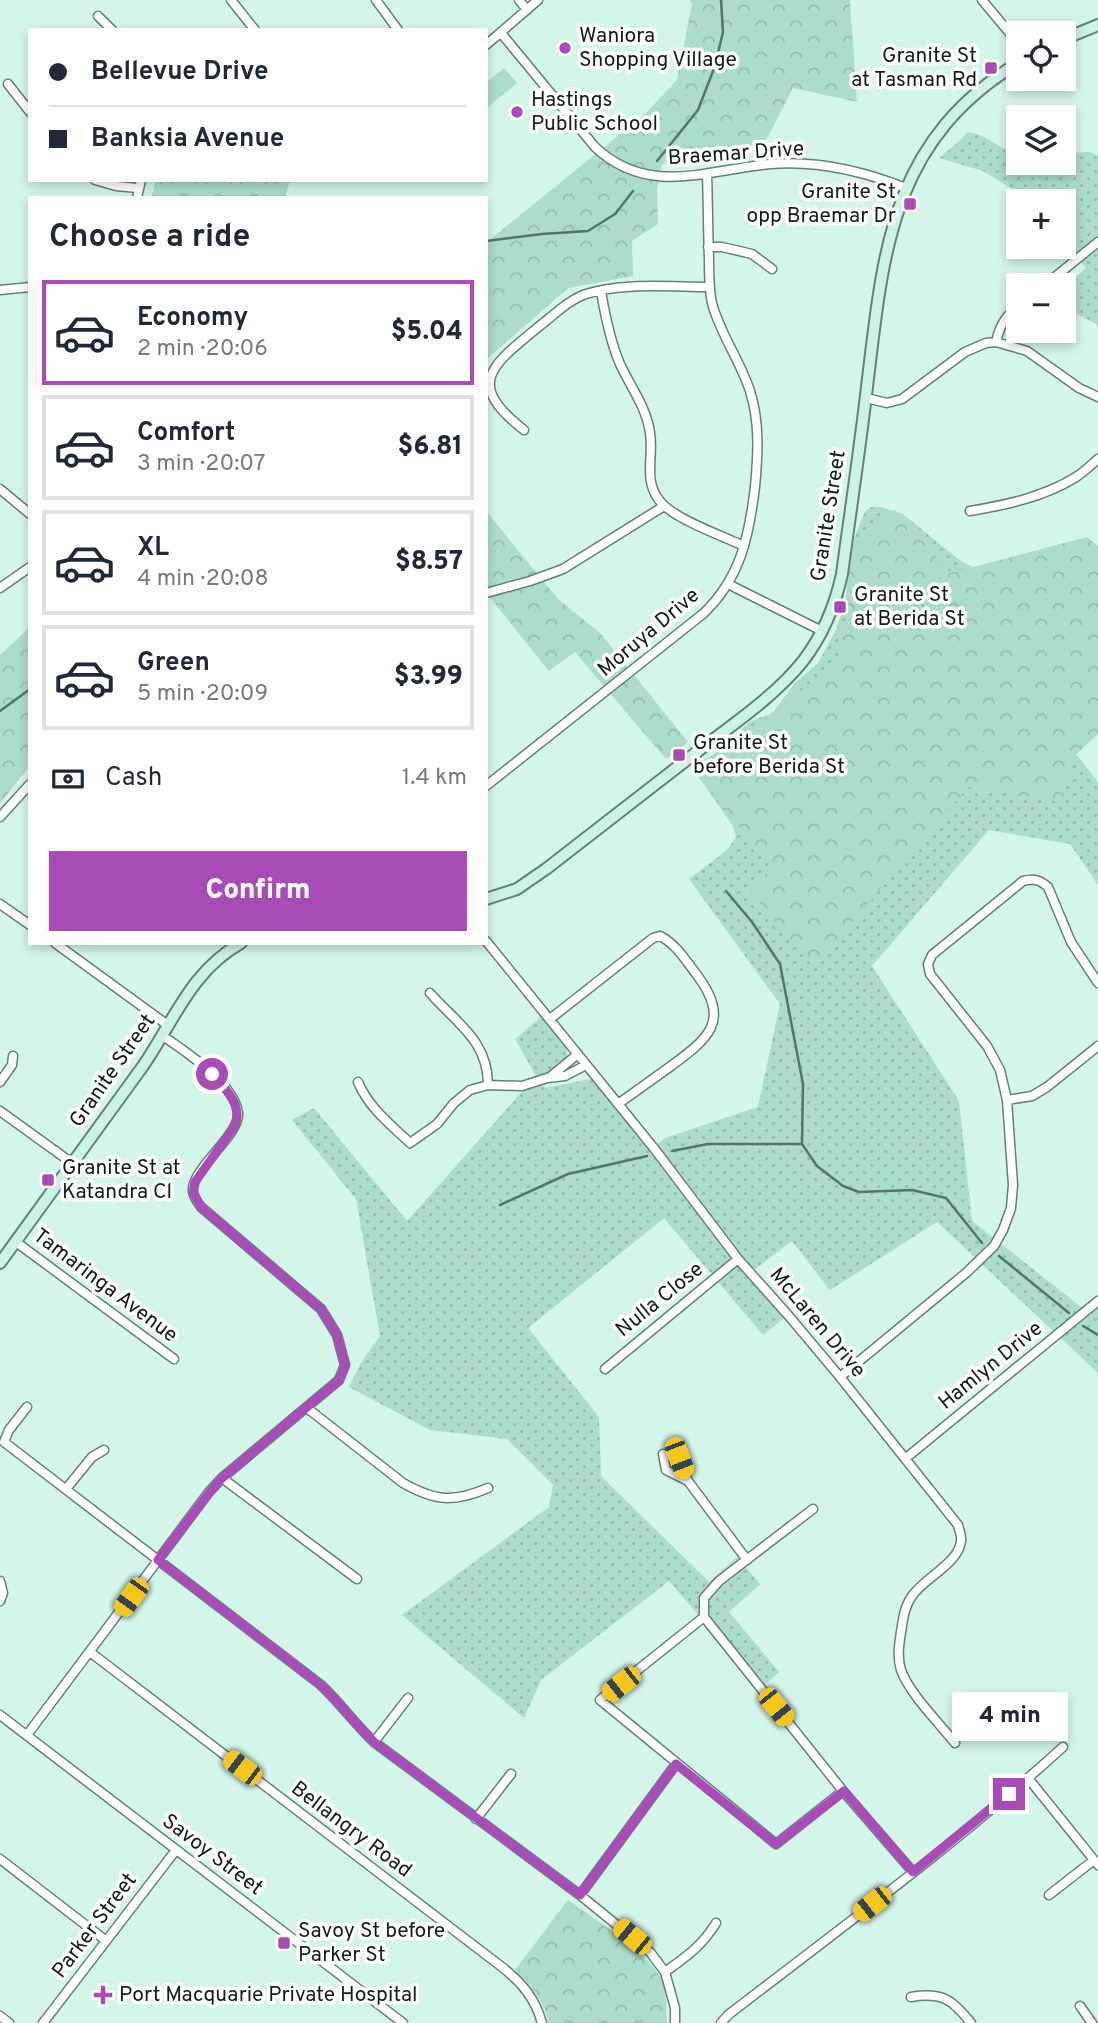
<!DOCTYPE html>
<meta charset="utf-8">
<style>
body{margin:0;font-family:Overpass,sans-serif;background:#f2f2f3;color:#1f2937;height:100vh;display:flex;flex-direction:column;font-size:26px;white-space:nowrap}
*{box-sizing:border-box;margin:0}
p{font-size:23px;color:#747a83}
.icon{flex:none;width:38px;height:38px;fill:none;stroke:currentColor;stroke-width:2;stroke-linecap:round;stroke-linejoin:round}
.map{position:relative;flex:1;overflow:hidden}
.drawer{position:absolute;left:28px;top:196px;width:460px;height:749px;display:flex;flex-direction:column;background:#fff;border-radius:0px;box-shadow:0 4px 10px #0003}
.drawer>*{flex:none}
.top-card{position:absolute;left:28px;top:28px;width:460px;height:154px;border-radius:0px;box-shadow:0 4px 10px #0003;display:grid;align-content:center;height:154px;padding:0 21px;background:#fff}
.buttons{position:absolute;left:1006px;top:21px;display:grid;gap:14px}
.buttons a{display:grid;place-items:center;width:70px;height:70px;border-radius:0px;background:#fff;box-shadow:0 4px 10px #0003;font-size:35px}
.end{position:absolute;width:32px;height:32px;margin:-16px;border:9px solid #a84db8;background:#fff;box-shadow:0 0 0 4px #fff}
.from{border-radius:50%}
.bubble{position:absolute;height:49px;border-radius:0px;background:#fff;box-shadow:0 4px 10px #0003;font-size:23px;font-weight:800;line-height:49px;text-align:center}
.car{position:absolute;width:21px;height:42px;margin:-21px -10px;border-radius:9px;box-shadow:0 0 5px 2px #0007;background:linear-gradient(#f5c518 24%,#345 0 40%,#f5c518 0 76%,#345 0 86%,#f5c518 0)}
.top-card b{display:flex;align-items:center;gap:24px;height:66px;font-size:26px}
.top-card b+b{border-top:2px solid #e0e1e3}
.top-card i{width:18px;height:18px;background:#1f2937}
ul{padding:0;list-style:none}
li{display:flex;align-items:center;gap:21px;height:105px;margin:0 14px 10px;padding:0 7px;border:4px solid #e0e1e3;border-radius:0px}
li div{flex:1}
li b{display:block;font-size:26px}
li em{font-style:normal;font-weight:800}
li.selected{border-color:#a84db8}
li>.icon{width:63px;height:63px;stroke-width:1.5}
h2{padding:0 21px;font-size:32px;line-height:84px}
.pay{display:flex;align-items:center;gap:18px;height:77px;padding:0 21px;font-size:26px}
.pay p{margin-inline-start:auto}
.primary-button{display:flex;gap:14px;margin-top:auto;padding:14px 21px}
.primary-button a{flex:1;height:80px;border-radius:0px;background:#a84db8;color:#fff;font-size:28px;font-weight:800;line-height:80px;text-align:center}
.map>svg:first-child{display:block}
</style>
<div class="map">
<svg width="1098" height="2023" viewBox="0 0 1098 2023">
<defs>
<pattern id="grass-dots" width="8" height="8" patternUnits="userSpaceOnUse" patternTransform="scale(1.75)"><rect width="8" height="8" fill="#acdccb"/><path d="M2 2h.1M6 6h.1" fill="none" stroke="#93bcae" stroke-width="1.8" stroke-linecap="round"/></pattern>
<pattern id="forest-crowns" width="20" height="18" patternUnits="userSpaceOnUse" patternTransform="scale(1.75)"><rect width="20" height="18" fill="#acdccb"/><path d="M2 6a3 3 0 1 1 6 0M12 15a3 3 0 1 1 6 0" fill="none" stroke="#93bcae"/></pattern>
</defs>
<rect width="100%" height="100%" fill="#d4f5e9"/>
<path fill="url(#grass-dots)" d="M967,132C986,133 1000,151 1018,153V163H1064V153L1090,152L1098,156V325L1064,307V287L1086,268L1064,241V201H1032L983,171L939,158L963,138Z
M871,507H881L903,514L962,562L975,568L1098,546V734L1076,754L1098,782V885L1070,844L989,830L872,966L959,1101L972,1221L1085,1310L1098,1301V1373L937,1222L830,1290L792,1241L751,1272L788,1315L763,1335L664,1218L528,1328L599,1417L601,1476L709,1582L737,1557L760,1584L729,1612L779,1672L761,1688L669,1581L541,1680L524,1718L402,1615L549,1507L553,1485L507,1439L430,1430L349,1387L362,1361L380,1336L356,1199L292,1120L314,1108L407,1221L536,1076L515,1039L542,1016L566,1047L568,1057L542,1076H536L545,1088L591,1079L653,1147L665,1138L758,1107L780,1004L689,879L726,851L736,838L733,826L692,767C703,760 716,754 726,745C746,727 743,721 772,714L795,683L818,663L836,630L846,600L849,550L865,512Z"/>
<path fill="url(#forest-crowns)" d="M690,0H850L857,102L793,88L761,150L662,164L657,189L658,224L632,241L633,276L568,288L487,359V242L645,114L677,80L692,4Z
M156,180H290L285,198H151Z
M895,510L951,573L1087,537L1098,546V734L1076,754L1062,802L968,787L814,966L751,893L772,866L694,772L836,664L847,609L849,550Z
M486,511L558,599L600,633L688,742L666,759L575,652L549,671L487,594Z
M30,627V766L0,803V655Z
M568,1900C592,1918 656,1956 663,1984C667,1996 666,2011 667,2023H549C544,2001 531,1985 515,1970Z"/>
<path fill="#acdccb" d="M504,68L517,83L487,108V82Z"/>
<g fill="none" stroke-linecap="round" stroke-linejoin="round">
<path stroke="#4f776a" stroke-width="2.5" d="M657,161L698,110L715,66L723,32L721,0
M486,241L542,234L588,231L615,214L633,191
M0,711L30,689
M726,891L752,922L780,964L803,1084L802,1144
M672,1151L708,1144H802L817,1166L843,1186L859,1192L912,1190L946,1198L982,1243
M500,1205L568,1174L647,1156
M999,1256L1069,1313
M1083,1326L1098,1335"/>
<g stroke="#648177" stroke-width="11">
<path id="street" d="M231,0L255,30
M376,0L398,30
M519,0L527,10
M982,0L1018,43
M98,16L112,30
M501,33L595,147C648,197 707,170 770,164C817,160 863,171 906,188
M486,45L538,0
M8,84L30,112
M95,180L116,186L138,188
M137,198L141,180
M708,247H722L752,254L772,269
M1045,285L1098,242
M0,290L30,287
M601,291C605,315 610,341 620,364C630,386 647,408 650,433C654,456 643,479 659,500C673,519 723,536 744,546
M996,342C1000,325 1005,317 1018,306
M866,398L887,403L902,399L965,352L986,343L996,342L1027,351L1079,388L1098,397
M524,430C465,384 491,366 537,328C552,317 568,300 586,294C623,282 671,287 710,287
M0,489L30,514
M970,511C1006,505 1044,497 1076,477C1084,472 1091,465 1098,459
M728,584L822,631
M0,588L30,567
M486,593L530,581L563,569L664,506
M486,786L704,613C741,577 749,536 755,487C758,454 760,423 750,391C740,360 720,334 712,303C709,289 709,274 709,260C708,231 708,203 707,174
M0,817L30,784
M0,904L30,925
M486,941L653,1147L738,1259L788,1315L840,1377L958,1525C959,1530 962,1536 961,1541C959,1563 924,1578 912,1596C904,1607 903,1620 901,1632C899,1645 897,1657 901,1670C909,1693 939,1723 955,1743
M55,943L169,1026
M430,993C456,1023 488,1040 488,1085
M550,1019L653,938L660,936C676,944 686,961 697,975C731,1021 709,1038 671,1066C653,1079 635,1092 618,1104
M550,1077L578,1054
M0,1082L12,1065L13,1056
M358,1082C369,1108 390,1124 410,1143L437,1124L454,1103L470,1090L488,1085L522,1086L547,1078L565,1076L586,1065
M1007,1100L1032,1096L1047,1087L1098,1046
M0,1111L72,1163
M16,1242L174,1359
M605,1369L738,1259
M840,1377L966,1273L994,1246L1003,1230L1011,1208L1013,1185L1007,1100L1000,1070L987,1046L930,974L928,964L932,955L1023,881C1034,878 1040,880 1048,887L1071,942L1098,983
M27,1407L9,1430L4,1442L321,1685C340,1703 355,1724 374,1742L580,1895L650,1952L665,1972L675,2008V2023
M307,1408L403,1483C435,1501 453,1503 488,1488
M906,1458L1098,1301
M222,1478L357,1579
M688,1481L679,1458L663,1454L666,1470L688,1481L747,1560
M66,1489L92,1457L104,1450
M0,1581L3,1593L0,1601
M704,1617L600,1700L776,1844L843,1791
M704,1617L843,1791L913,1872
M704,1617V1598L719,1581L813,1509
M90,1652L502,1967C522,1983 535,1998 542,2023
M0,1715L403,2023
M27,1735L209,1492L222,1478L339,1380L345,1365L337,1335L321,1309L201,1207C198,1203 194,1197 193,1192C190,1169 240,1136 238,1113C235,1084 185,1051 163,1036
M374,1742L408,1698
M1028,1778L1098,1865
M476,1819L511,1774
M0,1859L105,1940
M580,1895L676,1764
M1049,1895L1094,1860
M665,1972C687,1956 702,1946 716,1923
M911,1997C942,1992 952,1999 971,2023
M1080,2006L1092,2023
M0,2016L9,2023
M43,2023L176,1850
M721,2023L728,2015C841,1928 957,1843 1063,1747"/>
</g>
<g stroke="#648177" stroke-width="14">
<path id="secondary" d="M1064,39L1098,25
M486,899L517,889L546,869C598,829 650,788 702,748C736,722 776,695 803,661C823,635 835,606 842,574C850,514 859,455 866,395C883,258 887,143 1018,63
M0,1263L143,1066C174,1021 191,971 241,943"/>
</g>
<use href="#street" stroke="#fff" stroke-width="8"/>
<use href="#secondary" stroke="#cbf2e7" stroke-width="10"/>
</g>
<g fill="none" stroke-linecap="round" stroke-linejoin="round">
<path stroke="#a84db8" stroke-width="9" d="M212,1074C226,1089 243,1105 235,1126L195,1182L193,1193L201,1207L321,1309L337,1335L345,1365L339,1380L222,1478L209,1493L158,1560L321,1685C340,1703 355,1724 374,1742L580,1895L676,1764L776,1844L844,1791L913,1872L1009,1794"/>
</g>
<g fill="#a84db8" stroke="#fff" stroke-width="2.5">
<circle cx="565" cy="48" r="7"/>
<rect x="984" y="61" width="14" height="14" rx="3.5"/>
<circle cx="517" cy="112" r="7"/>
<rect x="903" y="197" width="14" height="14" rx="3.5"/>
<rect x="833" y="600" width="14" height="14" rx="3.5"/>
<rect x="672" y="748" width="14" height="14" rx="3.5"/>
<rect x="41" y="1173" width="14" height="14" rx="3.5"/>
<rect x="277" y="1936" width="14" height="14" rx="3.5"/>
<path d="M99.5 1984.5h7v7h7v7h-7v7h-7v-7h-7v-7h7z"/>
</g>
<g text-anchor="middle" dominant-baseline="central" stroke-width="7" stroke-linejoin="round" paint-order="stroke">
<g font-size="21" fill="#111d19" stroke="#fff" text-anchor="start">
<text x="579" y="36">Waniora<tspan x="579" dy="24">Shopping Village</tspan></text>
<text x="977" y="56" text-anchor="end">Granite St<tspan x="977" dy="24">at Tasman Rd</tspan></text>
<text x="531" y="100">Hastings<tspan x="531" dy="24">Public School</tspan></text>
<text x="896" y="192" text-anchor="end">Granite St<tspan x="896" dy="24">opp Braemar Dr</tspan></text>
<text x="854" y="595">Granite St<tspan x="854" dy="24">at Berida St</tspan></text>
<text x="693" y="743">Granite St<tspan x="693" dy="24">before Berida St</tspan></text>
<text x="62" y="1168">Granite St at<tspan x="62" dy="24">Katandra Cl</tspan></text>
<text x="298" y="1931">Savoy St before<tspan x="298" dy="24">Parker St</tspan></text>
<text x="119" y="1995">Port Macquarie Private Hospital</text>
</g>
<g font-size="21" fill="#111d19" stroke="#fff">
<text transform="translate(736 154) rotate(-4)">Braemar Drive</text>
<text transform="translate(829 516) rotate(-81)">Granite Street</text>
<text transform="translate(649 633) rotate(-40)">Moruya Drive</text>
<text transform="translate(113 1071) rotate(-55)">Granite Street</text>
<text transform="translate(105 1286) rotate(37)">Tamaringa Avenue</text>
<text transform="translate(660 1300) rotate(-39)">Nulla Close</text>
<text transform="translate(817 1323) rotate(50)">McLaren Drive</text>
<text transform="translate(991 1366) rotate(-39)">Hamlyn Drive</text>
<text transform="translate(351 1830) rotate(37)">Bellangry Road</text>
<text transform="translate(212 1855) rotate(37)">Savoy Street</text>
<text transform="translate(95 1926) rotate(-53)">Parker Street</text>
</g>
</g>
</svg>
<div class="buttons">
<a><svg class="icon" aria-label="locate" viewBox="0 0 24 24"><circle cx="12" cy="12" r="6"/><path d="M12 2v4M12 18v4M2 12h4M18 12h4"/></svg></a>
<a><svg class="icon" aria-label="layers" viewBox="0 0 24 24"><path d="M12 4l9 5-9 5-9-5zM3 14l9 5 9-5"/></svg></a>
<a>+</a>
<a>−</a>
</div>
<i class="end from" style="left:212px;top:1074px"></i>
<i class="end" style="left:1009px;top:1794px"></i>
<div class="bubble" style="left:952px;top:1692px;width:116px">4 min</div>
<i class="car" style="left:679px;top:1458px;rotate:159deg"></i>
<i class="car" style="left:131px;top:1597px;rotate:216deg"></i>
<i class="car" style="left:621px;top:1684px;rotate:232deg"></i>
<i class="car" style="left:776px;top:1707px;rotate:141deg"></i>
<i class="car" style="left:242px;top:1768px;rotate:307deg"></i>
<i class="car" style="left:872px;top:1904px;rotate:232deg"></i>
<i class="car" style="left:632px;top:1937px;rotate:309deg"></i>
<div class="top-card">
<b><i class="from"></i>Bellevue Drive</b>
<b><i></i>Banksia Avenue</b>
</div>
<section class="drawer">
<h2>Choose a ride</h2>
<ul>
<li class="selected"><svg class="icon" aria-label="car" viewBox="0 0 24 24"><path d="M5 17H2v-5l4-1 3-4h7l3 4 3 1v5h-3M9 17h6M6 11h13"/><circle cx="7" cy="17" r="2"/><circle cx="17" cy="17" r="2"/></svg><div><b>Economy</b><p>2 min · 20:06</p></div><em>$5.04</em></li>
<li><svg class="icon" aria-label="car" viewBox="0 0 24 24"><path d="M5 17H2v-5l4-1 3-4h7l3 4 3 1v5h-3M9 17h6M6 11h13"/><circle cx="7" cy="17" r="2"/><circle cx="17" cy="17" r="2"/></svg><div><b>Comfort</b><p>3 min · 20:07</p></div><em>$6.81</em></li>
<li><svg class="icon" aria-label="car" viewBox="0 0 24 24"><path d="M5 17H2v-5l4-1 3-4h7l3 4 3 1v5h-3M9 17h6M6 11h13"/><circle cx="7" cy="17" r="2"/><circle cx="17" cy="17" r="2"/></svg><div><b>XL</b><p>4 min · 20:08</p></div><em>$8.57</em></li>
<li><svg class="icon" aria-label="car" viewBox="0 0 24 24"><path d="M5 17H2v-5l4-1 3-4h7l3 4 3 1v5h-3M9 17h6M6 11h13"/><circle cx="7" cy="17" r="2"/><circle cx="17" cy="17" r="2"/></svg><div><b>Green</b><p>5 min · 20:09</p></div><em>$3.99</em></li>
</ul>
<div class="pay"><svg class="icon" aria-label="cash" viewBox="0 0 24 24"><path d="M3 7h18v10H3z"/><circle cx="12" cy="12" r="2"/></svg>Cash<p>1.4 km</p></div>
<div class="primary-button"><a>Confirm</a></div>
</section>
</div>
